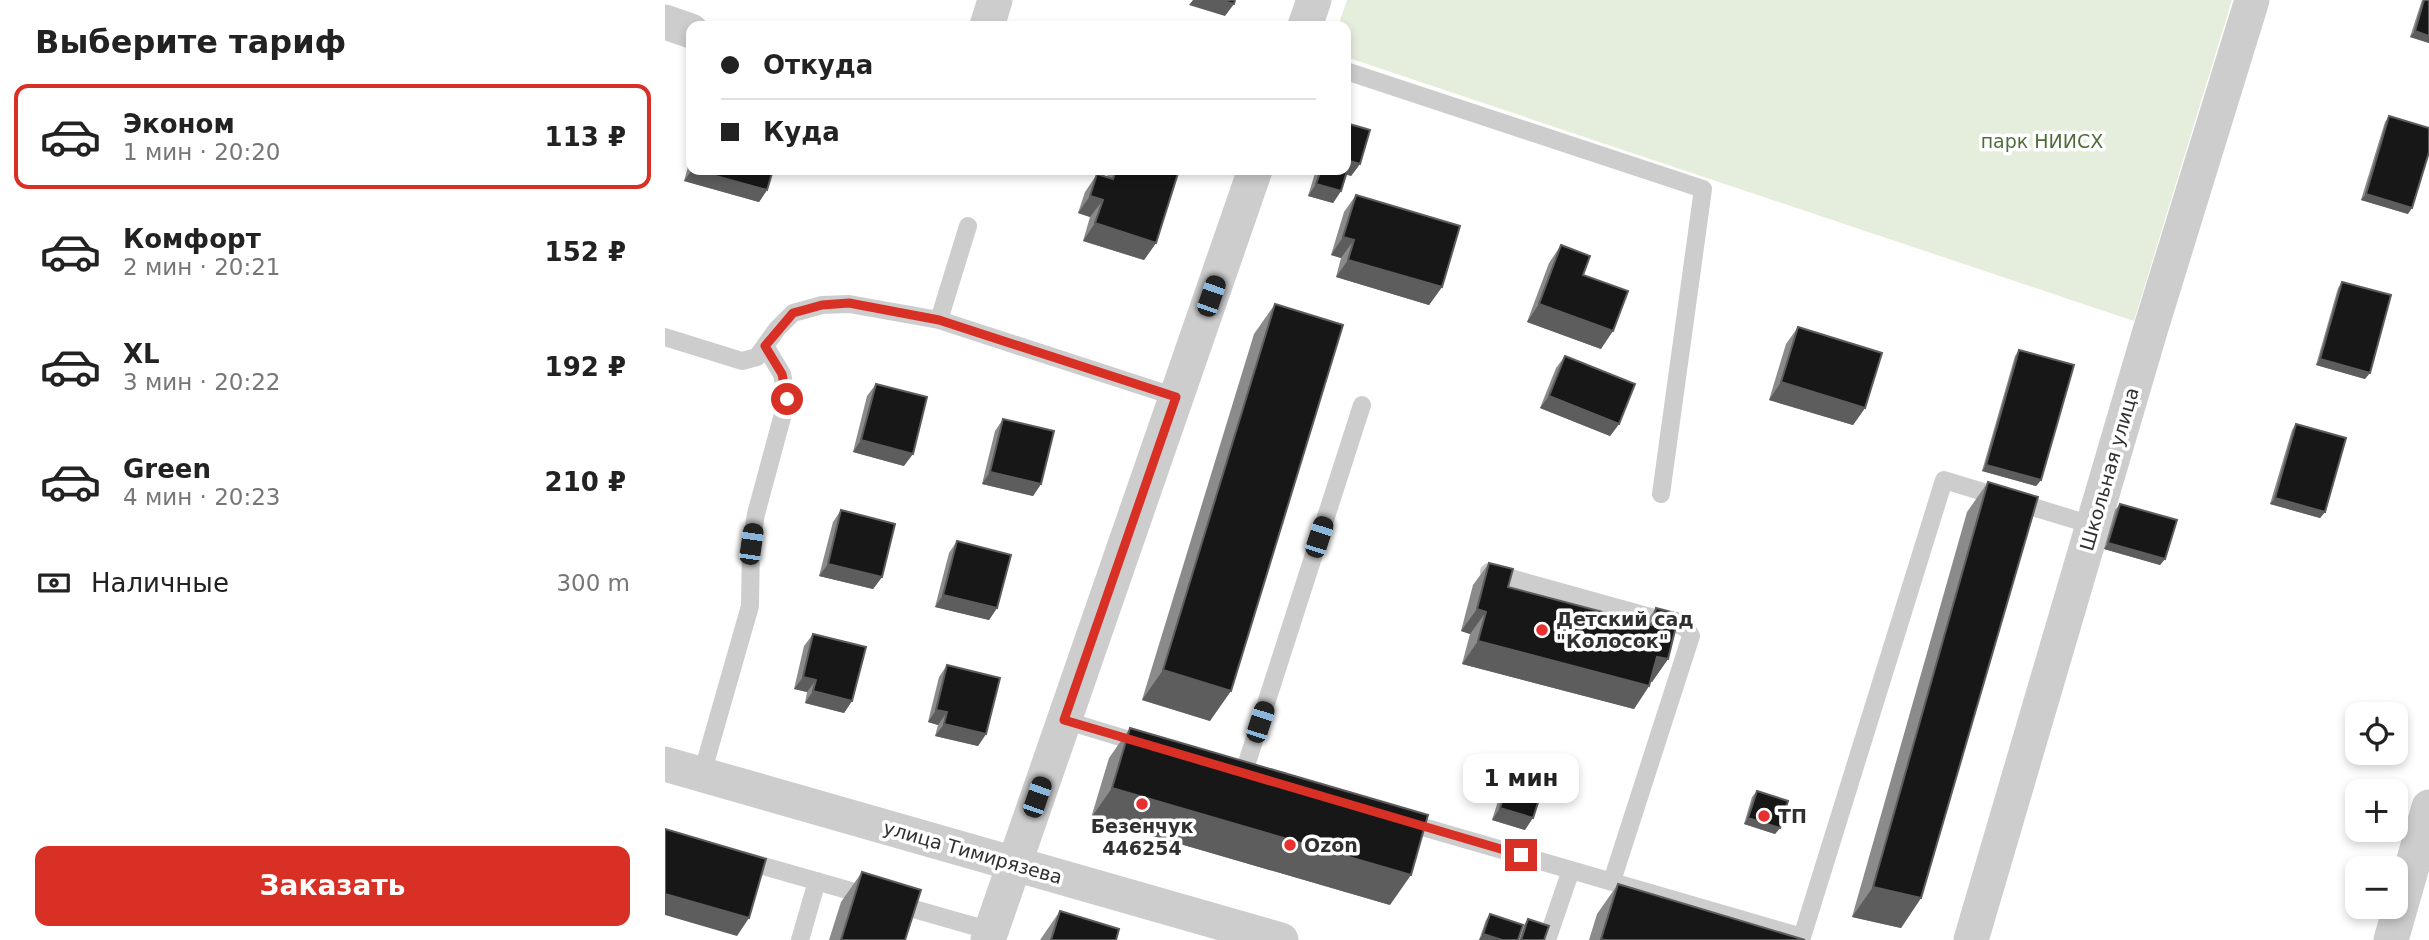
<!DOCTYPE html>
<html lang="ru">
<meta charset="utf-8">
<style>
body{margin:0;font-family:"DejaVu Sans",sans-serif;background:#f2f2f2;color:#222;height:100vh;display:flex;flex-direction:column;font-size:26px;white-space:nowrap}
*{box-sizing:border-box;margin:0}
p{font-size:23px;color:#767676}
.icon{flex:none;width:38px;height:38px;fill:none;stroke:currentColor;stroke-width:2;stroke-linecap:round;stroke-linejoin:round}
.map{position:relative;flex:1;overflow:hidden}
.panel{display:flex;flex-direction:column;background:#fff;width:665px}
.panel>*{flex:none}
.banner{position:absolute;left:21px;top:21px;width:665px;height:154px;border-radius:14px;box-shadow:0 4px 10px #0003;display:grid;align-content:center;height:154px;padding:0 35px;background:#fff}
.controls{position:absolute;left:1680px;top:702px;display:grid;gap:14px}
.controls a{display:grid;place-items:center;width:63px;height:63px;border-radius:14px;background:#fff;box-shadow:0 4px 10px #0003;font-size:35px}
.end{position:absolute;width:32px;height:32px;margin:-16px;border:9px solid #d93025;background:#fff;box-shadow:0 0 0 4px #fff}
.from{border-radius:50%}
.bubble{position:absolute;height:49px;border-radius:14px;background:#fff;box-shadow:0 4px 10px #0003;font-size:23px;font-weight:800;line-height:49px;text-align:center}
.car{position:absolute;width:21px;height:42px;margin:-21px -10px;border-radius:9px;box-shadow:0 0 5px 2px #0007;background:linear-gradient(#222 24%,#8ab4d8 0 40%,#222 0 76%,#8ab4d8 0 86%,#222 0)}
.banner b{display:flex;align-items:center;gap:24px;height:66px;font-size:26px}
.banner b+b{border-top:2px solid #e0e0e0}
.banner i{width:18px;height:18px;background:#222}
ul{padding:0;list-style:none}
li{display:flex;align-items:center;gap:21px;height:105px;margin:0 14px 10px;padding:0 21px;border:4px solid transparent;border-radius:14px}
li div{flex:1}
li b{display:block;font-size:26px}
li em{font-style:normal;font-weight:800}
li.current{border-color:#d93025}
li>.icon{width:63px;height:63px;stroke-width:1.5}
h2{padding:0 35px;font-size:32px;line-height:84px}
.pay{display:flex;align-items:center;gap:18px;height:77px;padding:0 35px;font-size:26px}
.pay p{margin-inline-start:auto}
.button{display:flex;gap:14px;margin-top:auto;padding:14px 35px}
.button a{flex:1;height:80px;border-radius:14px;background:#d93025;color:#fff;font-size:28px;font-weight:800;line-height:80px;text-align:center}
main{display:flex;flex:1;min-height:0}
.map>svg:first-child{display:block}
</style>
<main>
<section class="panel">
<h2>Выберите тариф</h2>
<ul>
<li class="current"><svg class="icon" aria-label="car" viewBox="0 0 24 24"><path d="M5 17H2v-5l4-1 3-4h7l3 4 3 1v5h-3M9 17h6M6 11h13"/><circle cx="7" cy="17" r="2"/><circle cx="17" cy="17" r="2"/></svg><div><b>Эконом</b><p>1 мин · 20:20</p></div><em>113 ₽</em></li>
<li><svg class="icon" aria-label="car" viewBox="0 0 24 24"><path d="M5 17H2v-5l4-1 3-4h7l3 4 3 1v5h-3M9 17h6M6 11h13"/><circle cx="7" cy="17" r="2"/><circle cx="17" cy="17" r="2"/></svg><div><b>Комфорт</b><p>2 мин · 20:21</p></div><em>152 ₽</em></li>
<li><svg class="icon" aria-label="car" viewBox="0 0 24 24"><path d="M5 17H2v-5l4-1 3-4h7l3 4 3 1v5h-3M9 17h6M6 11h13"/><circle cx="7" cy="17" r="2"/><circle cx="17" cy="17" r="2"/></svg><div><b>XL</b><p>3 мин · 20:22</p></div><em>192 ₽</em></li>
<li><svg class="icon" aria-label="car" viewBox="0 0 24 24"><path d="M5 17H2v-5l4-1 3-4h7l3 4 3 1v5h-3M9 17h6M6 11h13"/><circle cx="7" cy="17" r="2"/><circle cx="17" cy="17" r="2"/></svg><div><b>Green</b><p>4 мин · 20:23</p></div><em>210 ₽</em></li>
</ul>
<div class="pay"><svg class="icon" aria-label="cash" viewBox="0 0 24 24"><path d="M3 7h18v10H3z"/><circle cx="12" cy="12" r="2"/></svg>Наличные<p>300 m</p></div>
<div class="button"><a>Заказать</a></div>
</section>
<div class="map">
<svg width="1764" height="940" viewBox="0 0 1764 940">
<rect width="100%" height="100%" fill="#fff"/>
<path fill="#e5eddd" d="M682,0H1567L1469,321L681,57V26H673Z"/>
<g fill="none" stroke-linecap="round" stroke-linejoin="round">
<path stroke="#cdcdcd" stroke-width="18" d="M681,71L1038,189L996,494
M303,226L274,320L511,397
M0,337L77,361L92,357L112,329L128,313L157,305L184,304L274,320
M824,572L1014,625L1022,629L1026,636L947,881
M399,720L481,745
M37,774L85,606L86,544L91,514L122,399L117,374L100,346
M589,778L578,775L697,405
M737,821L1137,937L1279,480L1427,525
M77,860L326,931
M135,940L152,881
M882,940L906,870"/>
<path stroke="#cdcdcd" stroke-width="35" d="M0,22L26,31
M322,26L330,0
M640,26L649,0
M0,764L616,940
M323,940L590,170
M1306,940L1485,331L1587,0
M1726,940L1764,807"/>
</g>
<path fill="#8b8b8b" d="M1757,0H1764V43L1745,37Z
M1724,116L1743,214L1696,200L1720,122Z
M26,156V170H108L102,190L94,202L19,181Z
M695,164L686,176L682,174L676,191L668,203L643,196L651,170H681Z
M444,170H514L491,243L479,260L418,241L425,217L413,213L420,192L432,174L442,177Z
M691,195L777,287L764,305L671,277L676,258L666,255L679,212Z
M896,245L918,275L936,349L862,322L884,263Z
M1677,282L1700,379L1651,365L1673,288Z
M610,304L545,721L477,700L589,334Z
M1133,327L1200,408L1188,425L1104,400L1121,344Z
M1354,350L1376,480L1371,486L1317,471L1350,356Z
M900,356L954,424L945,436L875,408L891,368Z
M211,384L239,466L188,452L202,396Z
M338,419L376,484L368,496L317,484L330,431Z
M1631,424L1660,512L1655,518L1605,504L1627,430Z
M1323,482L1256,898L1236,928L1187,917L1302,512Z
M1455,504L1500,559L1495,565L1439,549L1450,510Z
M176,510L217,577L208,589L154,576L168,522Z
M292,541L332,608L324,620L270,607L284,553Z
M824,563L843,587L980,623L991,608L1003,659L987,682L986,681L984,686L969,709L797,664L805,634L796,631L808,585Z
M148,634L187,701L179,713L140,703L142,692L129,689L139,646Z
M282,665L321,734L313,746L270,736L273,725L263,722L274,677Z
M465,728L725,905L426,818L444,758Z
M849,767L860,830L827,820L840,779Z
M1092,791L1115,828L1110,834L1079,824L1087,797Z
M197,872L240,940H164L176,902Z
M953,884L1140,940H924L932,914Z
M395,911L451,940H375Z
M825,914L853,940H814L821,920Z
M863,919L879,940H854L859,925Z"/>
<path fill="#5d5d5d" d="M528,0H555L569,4L560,16L524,5Z
M1750,31L1764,36V43L1745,37Z
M685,161L695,164L686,176L677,173Z
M27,170H29L102,190L94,202L19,181Z
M651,184L676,191L668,203L643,196Z
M1701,194L1747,208L1743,214L1696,200Z
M425,196L438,200L425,217L413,213Z
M430,223L491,243L479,260L418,241Z
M678,237L689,240L676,258L666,255Z
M683,260L777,287L764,305L671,277Z
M874,304L948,331L936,349L862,322Z
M1655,359L1705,373L1700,379L1651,365Z
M1116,382L1200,408L1188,425L1104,400Z
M884,396L954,424L945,436L875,408Z
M196,440L248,454L239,466L188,452Z
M1321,465L1376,480L1371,486L1317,471Z
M325,472L376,484L368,496L317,484Z
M1610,498L1660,512L1655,518L1605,504Z
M1443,543L1500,559L1495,565L1439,549Z
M163,564L217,577L208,589L154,576Z
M278,595L332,608L324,620L270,607Z
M812,609L821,612L805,634L796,631Z
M813,641L984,686L969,709L797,664Z
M992,657L1003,659L987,682L977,679Z
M498,670L566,691L545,721L477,700Z
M138,677L151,680L142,692L129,689Z
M148,691L187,701L179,713L140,703Z
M271,710L282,712L273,725L263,722Z
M279,724L321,734L313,746L270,736Z
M447,788L746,875L725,905L426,818Z
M835,808L868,818L860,830L827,820Z
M1083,818L1115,828L1110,834L1079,824Z
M1208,887L1256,898L1236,928L1187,917Z
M0,894L84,918L72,936L0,915Z
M818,934L837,940H814Z"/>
<path fill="#171717" stroke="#5d5d5d" stroke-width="2" d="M555,0H570L569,4Z
M1759,0H1764V36L1750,31Z
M1724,116L1764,128V152L1747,208L1701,194Z
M681,123L705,130L695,164L685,161L676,191L651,184L656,170H681Z
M29,170H108L102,190Z
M451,170H514L491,243L430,223L438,200L425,196L432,174L448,179Z
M691,195L795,226L777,287L683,260L689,240L678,237Z
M896,245L925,256L918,275L963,291L948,331L874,304Z
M1677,282L1726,295L1705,373L1655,359Z
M610,304L678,325L566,691L498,670Z
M1133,327L1217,353L1200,408L1116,382Z
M1354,350L1409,365L1376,480L1321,465Z
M900,356L970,384L954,424L884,396Z
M211,384L262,397L248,454L196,440Z
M338,419L389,431L376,484L325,472Z
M1631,424L1681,438L1660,512L1610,498Z
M1323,482L1373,497L1256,898L1208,887Z
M1455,504L1512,520L1500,559L1443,543Z
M176,510L230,524L217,577L163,564Z
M292,541L346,555L332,608L278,595Z
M824,563L848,569L843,587L987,625L991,608L1014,614L1003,659L992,657L984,686L813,641L821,612L812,609Z
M148,634L201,647L187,701L148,691L151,680L138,677Z
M282,665L335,678L321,734L279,724L282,712L271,710Z
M465,728L763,815L746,875L447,788Z
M849,767L881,778L868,818L835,808Z
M1092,791L1123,801L1115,828L1083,818Z
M0,829L101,859L84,918L0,894Z
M197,872L256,890L240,940H176Z
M953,884L1140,940H940L936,939Z
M395,911L454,929L451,940H386Z
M825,914L858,925L853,940H837L818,934Z
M863,919L884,926L879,940H856Z"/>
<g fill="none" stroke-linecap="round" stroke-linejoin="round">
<path stroke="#d93025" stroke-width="9" d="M122,399L117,374L100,346L128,313L157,305L184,303L274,320L511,397L399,720L856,855"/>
</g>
<g fill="#e93031" stroke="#fff" stroke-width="2.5">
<circle cx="877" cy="630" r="7"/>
<circle cx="477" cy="804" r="7"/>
<circle cx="1099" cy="816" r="7"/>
<circle cx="625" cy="845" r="7"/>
</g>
<g text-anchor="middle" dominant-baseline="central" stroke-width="7" stroke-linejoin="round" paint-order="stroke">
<g font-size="19" fill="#4f6d3c" stroke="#fff">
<text x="1377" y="141">парк НИИСХ</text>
</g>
<g font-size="19" fill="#303030" stroke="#fff">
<text transform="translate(1444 469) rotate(-74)">Школьная улица</text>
<text transform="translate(308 852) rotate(16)">улица Тимирязева</text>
</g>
<g font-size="19" font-weight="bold" fill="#303030" stroke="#fff" text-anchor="start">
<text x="891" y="619">Детский сад<tspan x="891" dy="22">"Колосок"</tspan></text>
<text x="1113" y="816">ТП</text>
<text x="477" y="826" text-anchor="middle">Безенчук<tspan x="477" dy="22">446254</tspan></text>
<text x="639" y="845">Ozon</text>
</g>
</g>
</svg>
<div class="controls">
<a><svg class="icon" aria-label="locate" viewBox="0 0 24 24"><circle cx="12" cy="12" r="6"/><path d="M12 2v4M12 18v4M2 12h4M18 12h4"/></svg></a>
<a>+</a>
<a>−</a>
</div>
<i class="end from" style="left:122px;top:399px"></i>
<i class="end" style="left:856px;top:855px"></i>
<div class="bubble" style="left:798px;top:754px;width:116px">1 мин</div>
<i class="car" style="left:546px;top:296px;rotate:19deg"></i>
<i class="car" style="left:654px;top:537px;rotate:18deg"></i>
<i class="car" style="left:86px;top:544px;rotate:8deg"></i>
<i class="car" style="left:595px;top:722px;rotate:18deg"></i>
<i class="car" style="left:372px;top:797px;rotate:19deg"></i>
<div class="banner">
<b><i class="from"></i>Откуда</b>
<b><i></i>Куда</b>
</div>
</div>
</main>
